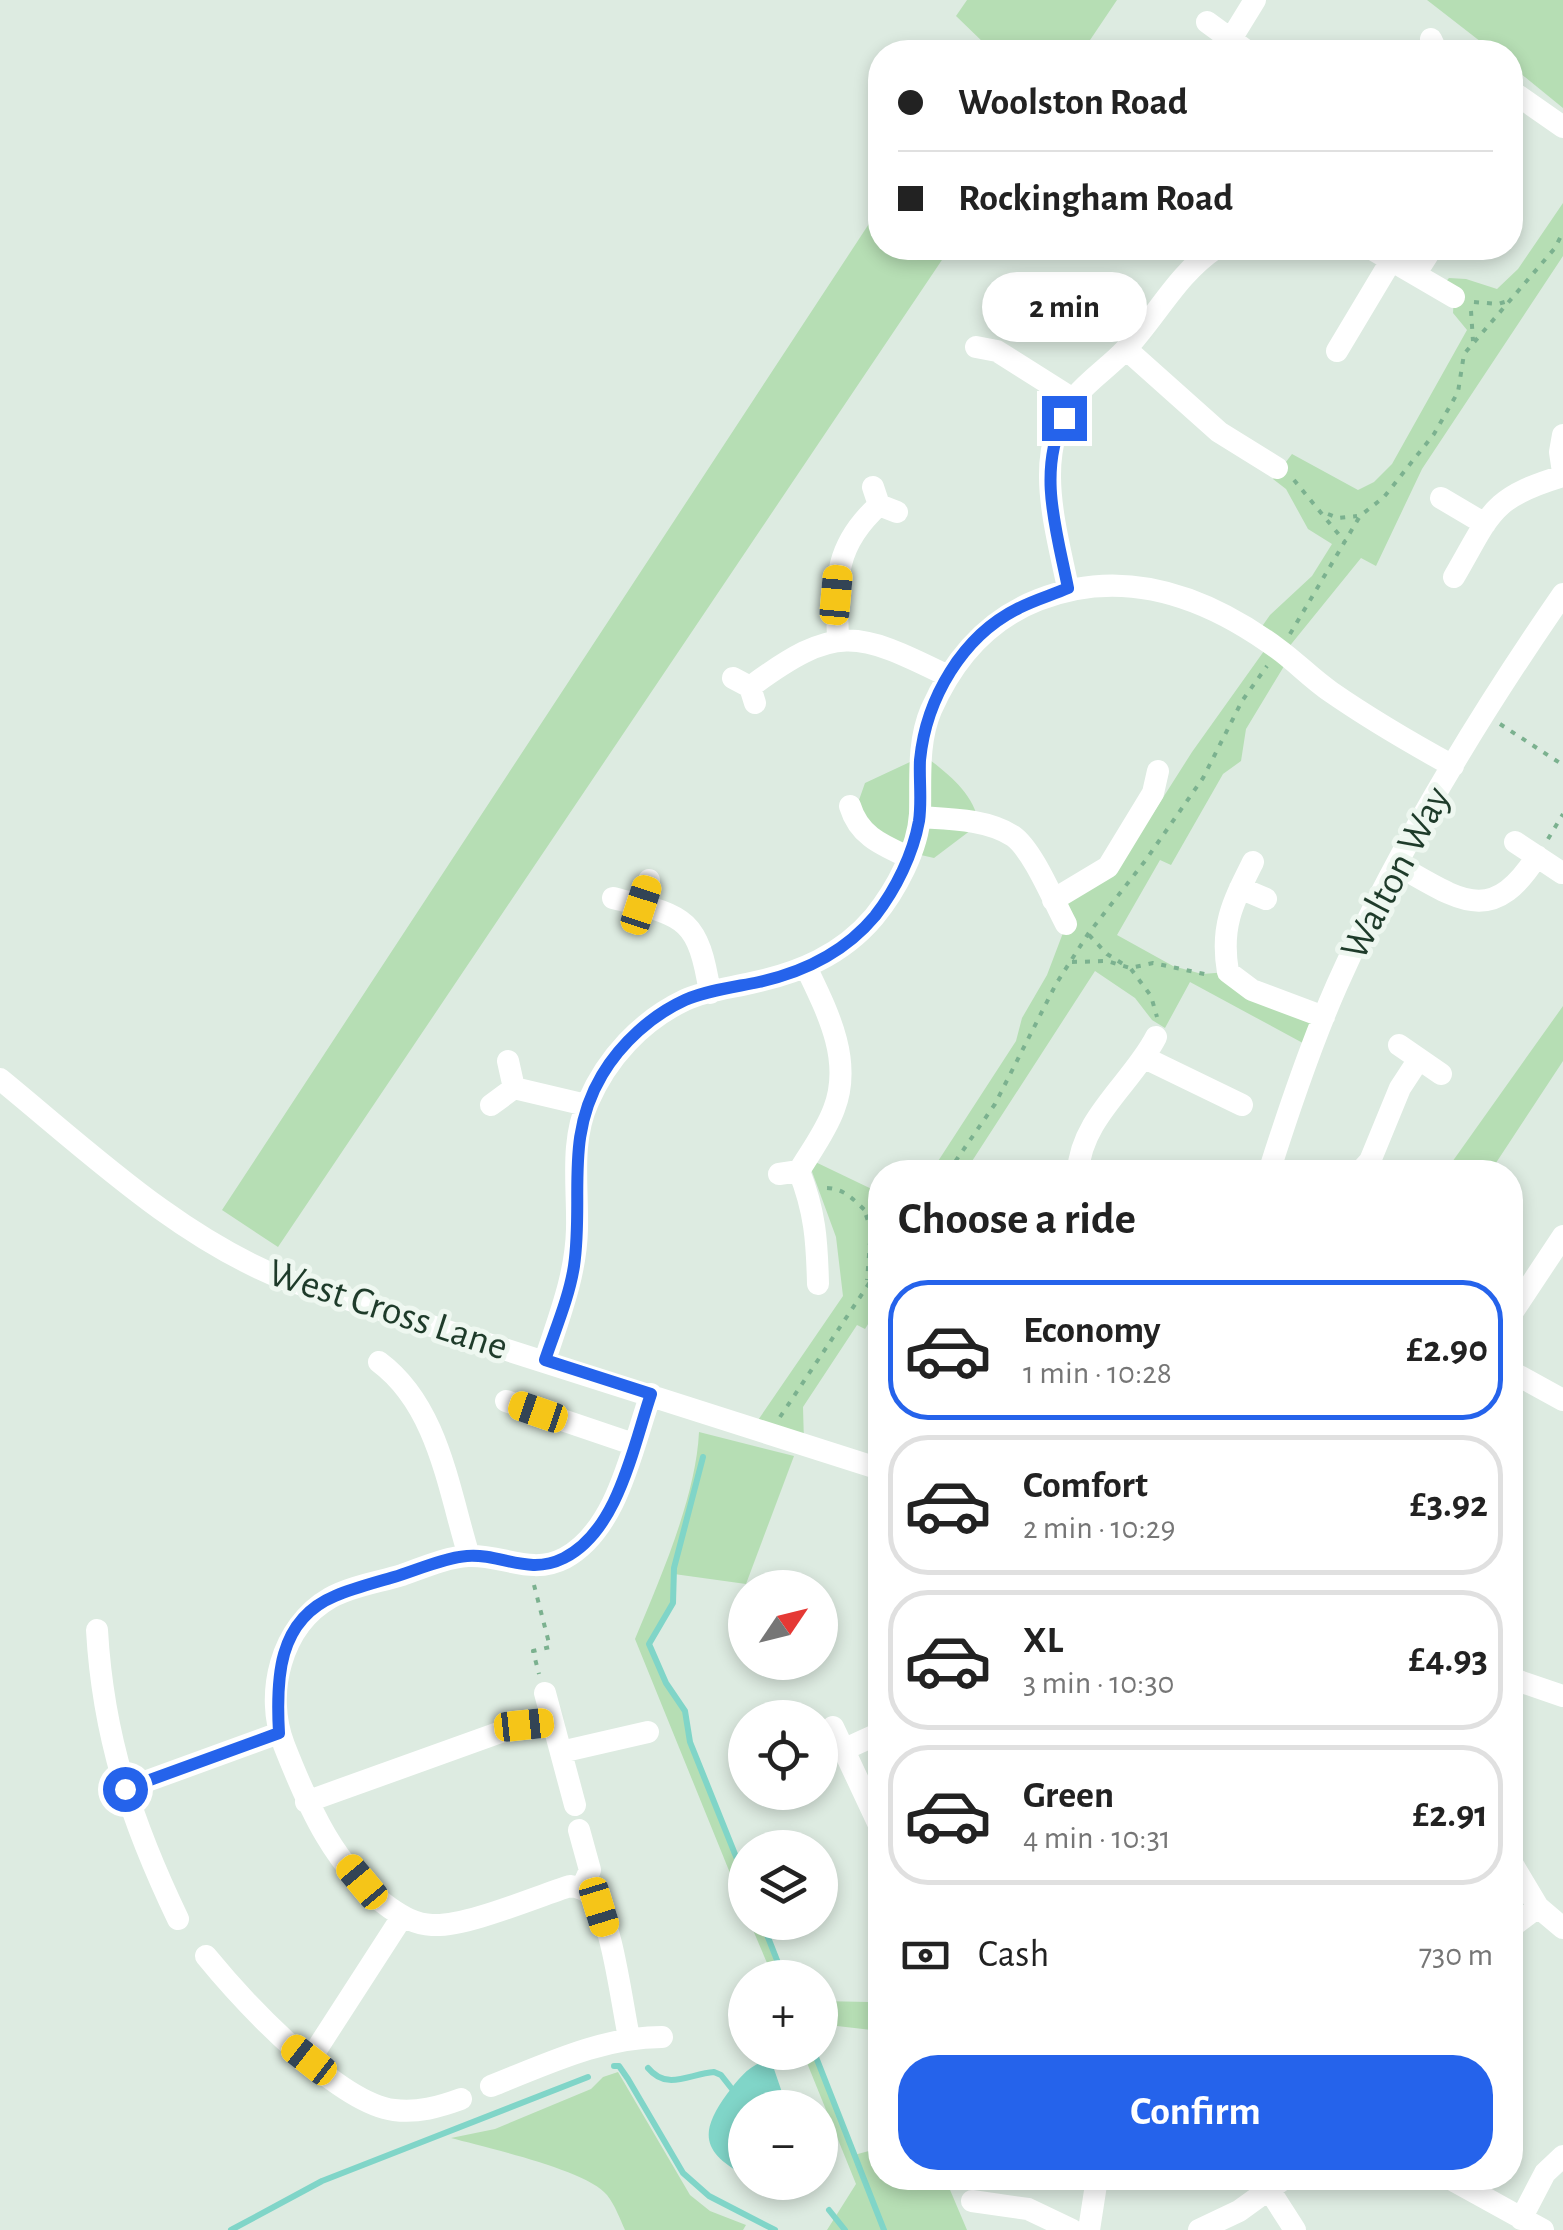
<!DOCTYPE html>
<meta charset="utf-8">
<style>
body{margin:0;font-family:"Alegreya Sans",sans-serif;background:#f2f2f2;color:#222;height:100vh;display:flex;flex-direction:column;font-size:38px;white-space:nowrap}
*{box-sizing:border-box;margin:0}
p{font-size:32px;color:#767676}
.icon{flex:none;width:55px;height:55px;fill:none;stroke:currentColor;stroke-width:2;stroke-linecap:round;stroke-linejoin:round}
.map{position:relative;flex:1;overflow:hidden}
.side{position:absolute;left:868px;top:1160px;width:655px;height:1030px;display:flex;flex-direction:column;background:#fff;border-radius:40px;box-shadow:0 5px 15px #0003}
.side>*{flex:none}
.hud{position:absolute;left:868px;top:40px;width:655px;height:220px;border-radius:40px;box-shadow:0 5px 15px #0003;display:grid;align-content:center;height:220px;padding:0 30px;background:#fff}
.needle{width:65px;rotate:55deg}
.controls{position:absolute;left:728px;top:1570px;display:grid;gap:20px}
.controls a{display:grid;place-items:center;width:110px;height:110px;border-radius:50%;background:#fff;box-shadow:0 5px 15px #0003;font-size:50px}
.end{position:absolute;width:45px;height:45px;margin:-22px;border:12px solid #2563eb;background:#fff;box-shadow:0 0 0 5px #fff}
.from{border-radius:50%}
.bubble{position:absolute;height:70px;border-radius:35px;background:#fff;box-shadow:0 5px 15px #0003;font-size:32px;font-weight:600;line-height:70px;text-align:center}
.car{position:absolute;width:30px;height:60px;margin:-30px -15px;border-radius:12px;box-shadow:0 0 8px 2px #0007;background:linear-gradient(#f5c518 24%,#345 0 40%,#f5c518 0 76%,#345 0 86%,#f5c518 0)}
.hud b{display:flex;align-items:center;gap:35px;height:95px;font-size:38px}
.hud b+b{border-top:2px solid #e0e0e0}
.hud i{width:25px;height:25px;background:#222}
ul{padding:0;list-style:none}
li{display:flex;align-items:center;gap:30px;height:140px;margin:0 20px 15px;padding:0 10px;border:5px solid #e0e0e0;border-radius:40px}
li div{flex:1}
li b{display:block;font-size:38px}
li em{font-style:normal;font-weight:600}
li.active{border-color:#2563eb}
li>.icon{width:90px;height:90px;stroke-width:1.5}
h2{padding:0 30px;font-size:45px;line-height:120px}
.pay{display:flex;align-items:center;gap:25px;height:110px;padding:0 30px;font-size:38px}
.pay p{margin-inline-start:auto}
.button{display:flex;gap:20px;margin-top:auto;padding:20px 30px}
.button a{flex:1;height:115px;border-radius:40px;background:#2563eb;color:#fff;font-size:40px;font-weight:600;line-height:115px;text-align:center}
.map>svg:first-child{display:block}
</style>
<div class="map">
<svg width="1563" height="2230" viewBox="0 0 1563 2230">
<rect width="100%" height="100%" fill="#ddebe1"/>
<path fill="#b6deb4" d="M967,0H1117L1082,52H982L986,45L956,16Z
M1427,0H1563V108L1510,65V52H1494Z
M1563,203V256L1422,469L1376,566L1361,558L1284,653L1289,658L1246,729L1241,761L1223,774L1171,865L1160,860L1117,935L1173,966L1202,974L1228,972L1324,1017L1312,1048L1190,982L1165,1028L1152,1020L1135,998L1095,971L965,1172H931L1016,1041L1022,1018L1047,975L1066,925L1053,900L1152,815L1192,752L1269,644L1256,635L1270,615L1312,576L1332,544L1308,529L1286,489L1273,479L1292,454L1358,490L1374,482L1392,464L1467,330L1453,313L1454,297L1440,288L1449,278L1466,279L1497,289L1518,269Z
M880,207V248H950L278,1247L222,1210Z
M930,760C952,777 974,795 979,824L934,858L886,847L853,817L865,783L910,762Z
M1563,1006V1061L1490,1172H1445Z
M807,1158L880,1193V1305L865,1329L857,1325L803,1407L804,1443L754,1426L843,1296L836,1237Z
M699,1432L794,1456L746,1584L674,1574L673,1603L649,1644L666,1683L685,1711L690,1742L745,1879V1910L635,1639C660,1579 696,1497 699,1432Z
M750,1923H762L784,1977H773Z
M820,2001L869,2002L880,2031L820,2024Z
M803,2053H814L854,2155L880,2148V2178H945L967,2230H827L856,2184Z
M618,2072L690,2195L710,2211L746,2225L743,2230H625C620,2219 615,2205 607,2195C588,2170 484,2147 451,2138L495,2129L591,2089L603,2077Z"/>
<path fill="#80d5c8" d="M762,2062L774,2069L787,2107L745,2108V2176C703,2152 698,2134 727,2094C737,2081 746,2068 762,2062Z"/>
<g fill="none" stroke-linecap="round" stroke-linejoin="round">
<path stroke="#80d5c8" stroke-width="6" d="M703,1457L674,1568L673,1603L649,1644L666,1683L685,1711L690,1742L745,1879
M762,1922L784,1978
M814,2052L884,2230
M614,2066H619L628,2079L683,2173L709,2196L775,2230
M648,2068C667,2091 689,2074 714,2072L721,2075L732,2089
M829,2210L845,2230
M231,2230L322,2181L588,2077"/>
<path stroke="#7bb18f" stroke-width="4" stroke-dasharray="5 8" stroke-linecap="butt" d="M1474,302L1498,304L1508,301
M1471,311L1473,341
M1294,480L1345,542
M1328,514L1338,518L1357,516
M1290,634L1360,516L1384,497L1434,434L1458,392L1464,354L1555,248L1563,232
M1500,724L1563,765
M1548,839L1563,814
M1089,935L1107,954L1123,964
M1072,962L1107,961L1130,968L1153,963L1209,975
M1131,969L1151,996L1157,1017
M948,1172L995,1104L1056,984L1088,934L1145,861L1203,778L1242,701L1267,666
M827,1188C852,1189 859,1211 880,1220
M866,1215L871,1230L867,1280
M780,1417L880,1267
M534,1585L550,1647L533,1651L539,1674"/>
<path stroke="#fff" stroke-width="22" d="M1207,22L1248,52
M1231,39L1255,0
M1431,39L1437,52
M1510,90L1563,127
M1370,248L1454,297
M1416,273L1430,251
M976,347L997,351L1073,399
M1126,349L1219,432L1277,468
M1337,351L1392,259
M1563,435L1560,452L1563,472
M873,487L879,505L897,512
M1441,498L1485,524
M1454,577C1491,514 1489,498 1563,476
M1068,588C1056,528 1031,450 1075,397C1090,379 1110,366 1125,350C1157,316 1177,274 1216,248
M838,639C836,581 833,547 879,505
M733,678L750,687L755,703
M750,687C836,624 855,630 948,676
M850,806C859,836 882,845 908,857
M920,817C949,819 987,819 1013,836C1033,850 1054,902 1066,924
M1515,842L1562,873
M1253,862C1233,902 1220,926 1228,972L1252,990L1324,1017
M1397,865C1457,898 1491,929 1537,856
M1240,888L1266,899
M613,898C684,916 698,916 710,993
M1053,900L1108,867L1153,793L1158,771
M641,905L649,880
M1399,1045L1441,1074
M1145,1058L1242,1105
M0,1079C88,1151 178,1237 284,1279L880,1469
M514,1088L586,1105
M491,1105L514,1088L508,1061
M799,1171C811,1151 826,1131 834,1109C853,1060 827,1011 806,967
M1078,1172C1081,1118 1133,1082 1156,1037
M1269,1172C1289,1109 1310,1046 1337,985C1398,848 1478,717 1563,594
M1360,1172L1370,1161L1400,1088L1419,1059
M779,1174L799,1171C815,1211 817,1241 818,1284
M1510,1316L1563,1236
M545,1360C559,1317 576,1275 577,1229C578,1186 570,1142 588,1102C607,1058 641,1021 685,1000C704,991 729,988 751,983C799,973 842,955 874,917C896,890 918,849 920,814C921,780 917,743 931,710C953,660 987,620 1038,600C1124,566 1206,596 1278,649C1296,662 1312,679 1331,692C1370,719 1411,743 1453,766
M379,1362C438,1406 448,1488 469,1556
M1510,1371L1563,1400
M506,1401L633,1444
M97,1630C103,1737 132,1823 178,1919
M1510,1678L1563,1696
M545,1693L575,1805
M833,1727L880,1827
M845,1749L880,1733
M561,1752L648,1732
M125,1789L279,1733
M306,1802L498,1733L524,1725L552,1722
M579,1830L590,1870L582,1888
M1510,1860L1538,1907L1563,1928
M1510,1928L1538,1907
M206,1956C242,2000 337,2103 394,2110C418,2113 439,2107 461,2099
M629,2037C622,2006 612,1918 592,1896C586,1889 579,1887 570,1886C535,1897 466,1927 432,1925C415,1924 403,1917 390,1908C335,1869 308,1806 284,1745C264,1694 281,1626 330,1598C351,1586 380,1582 402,1575C422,1568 447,1557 468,1556C502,1554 531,1576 565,1558C618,1529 632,1447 651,1394
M309,2061L402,1917
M491,2086C547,2064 602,2037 662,2037
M1449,2178L1543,2230
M1270,2191L1295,2230
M972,2201L1028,2209L1072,2230
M1521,2219L1545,2173L1563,2156
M1089,2230L1097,2178
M1199,2230L1239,2211L1285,2178"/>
</g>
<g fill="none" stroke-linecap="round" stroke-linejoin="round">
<path stroke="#2563eb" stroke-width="12" d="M125,1789L279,1733C276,1680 277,1620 335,1596C354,1588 374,1583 394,1577C417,1570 443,1558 467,1556C501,1553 528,1576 564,1558C618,1531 633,1447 651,1394L545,1360C555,1330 569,1298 574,1266C584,1197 564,1139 602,1075C621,1043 652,1015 685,1000C708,990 735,987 759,982C804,972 845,952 875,916C896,889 913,854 919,821C922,801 919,780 920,760C926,699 962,636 1019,608C1034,600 1052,595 1068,588C1057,532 1037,472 1064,418"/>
</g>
<g text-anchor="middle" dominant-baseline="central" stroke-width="10" stroke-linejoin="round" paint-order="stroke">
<g font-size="40" fill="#1e3b2a" stroke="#eef7f0">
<text transform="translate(1396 873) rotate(-62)">Walton Way</text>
<text transform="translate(388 1310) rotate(18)">West Cross Lane</text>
</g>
</g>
</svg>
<div class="controls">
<a><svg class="needle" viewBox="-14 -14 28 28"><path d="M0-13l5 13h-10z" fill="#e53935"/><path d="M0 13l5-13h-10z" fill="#767676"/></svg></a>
<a><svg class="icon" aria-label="locate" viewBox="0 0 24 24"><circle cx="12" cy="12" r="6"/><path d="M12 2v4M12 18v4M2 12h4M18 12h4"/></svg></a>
<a><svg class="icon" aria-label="layers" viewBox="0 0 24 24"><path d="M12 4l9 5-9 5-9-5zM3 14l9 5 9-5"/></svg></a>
<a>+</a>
<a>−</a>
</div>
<i class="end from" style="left:125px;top:1789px"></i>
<i class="end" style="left:1064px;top:418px"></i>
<div class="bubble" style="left:982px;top:272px;width:165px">2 min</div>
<i class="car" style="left:836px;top:595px;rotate:5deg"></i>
<i class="car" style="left:641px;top:905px;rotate:18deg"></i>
<i class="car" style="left:538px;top:1412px;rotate:289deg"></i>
<i class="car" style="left:524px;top:1725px;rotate:84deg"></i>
<i class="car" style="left:362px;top:1882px;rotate:320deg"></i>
<i class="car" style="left:599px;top:1907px;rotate:163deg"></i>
<i class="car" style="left:309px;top:2060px;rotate:308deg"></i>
<div class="hud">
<b><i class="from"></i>Woolston Road</b>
<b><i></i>Rockingham Road</b>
</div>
<section class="side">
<h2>Choose a ride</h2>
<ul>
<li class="active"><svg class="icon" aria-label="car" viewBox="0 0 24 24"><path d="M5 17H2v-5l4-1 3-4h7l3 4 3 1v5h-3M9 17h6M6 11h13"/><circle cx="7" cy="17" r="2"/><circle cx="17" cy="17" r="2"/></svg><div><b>Economy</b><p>1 min · 10:28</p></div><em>£2.90</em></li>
<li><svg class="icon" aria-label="car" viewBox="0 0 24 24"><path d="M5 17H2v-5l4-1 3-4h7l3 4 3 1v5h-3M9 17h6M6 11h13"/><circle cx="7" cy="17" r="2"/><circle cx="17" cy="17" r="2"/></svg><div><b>Comfort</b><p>2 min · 10:29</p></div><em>£3.92</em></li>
<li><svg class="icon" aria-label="car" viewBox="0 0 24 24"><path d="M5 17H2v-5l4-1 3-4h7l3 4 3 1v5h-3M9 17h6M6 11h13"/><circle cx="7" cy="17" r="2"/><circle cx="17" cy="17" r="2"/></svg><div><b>XL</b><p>3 min · 10:30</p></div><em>£4.93</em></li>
<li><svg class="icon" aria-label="car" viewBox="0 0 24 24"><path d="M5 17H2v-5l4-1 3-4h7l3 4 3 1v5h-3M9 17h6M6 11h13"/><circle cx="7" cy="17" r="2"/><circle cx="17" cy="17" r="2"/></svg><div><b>Green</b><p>4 min · 10:31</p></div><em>£2.91</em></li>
</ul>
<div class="pay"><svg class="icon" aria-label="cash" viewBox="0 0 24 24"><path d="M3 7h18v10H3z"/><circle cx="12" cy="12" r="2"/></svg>Cash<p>730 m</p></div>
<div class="button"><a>Confirm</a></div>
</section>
</div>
